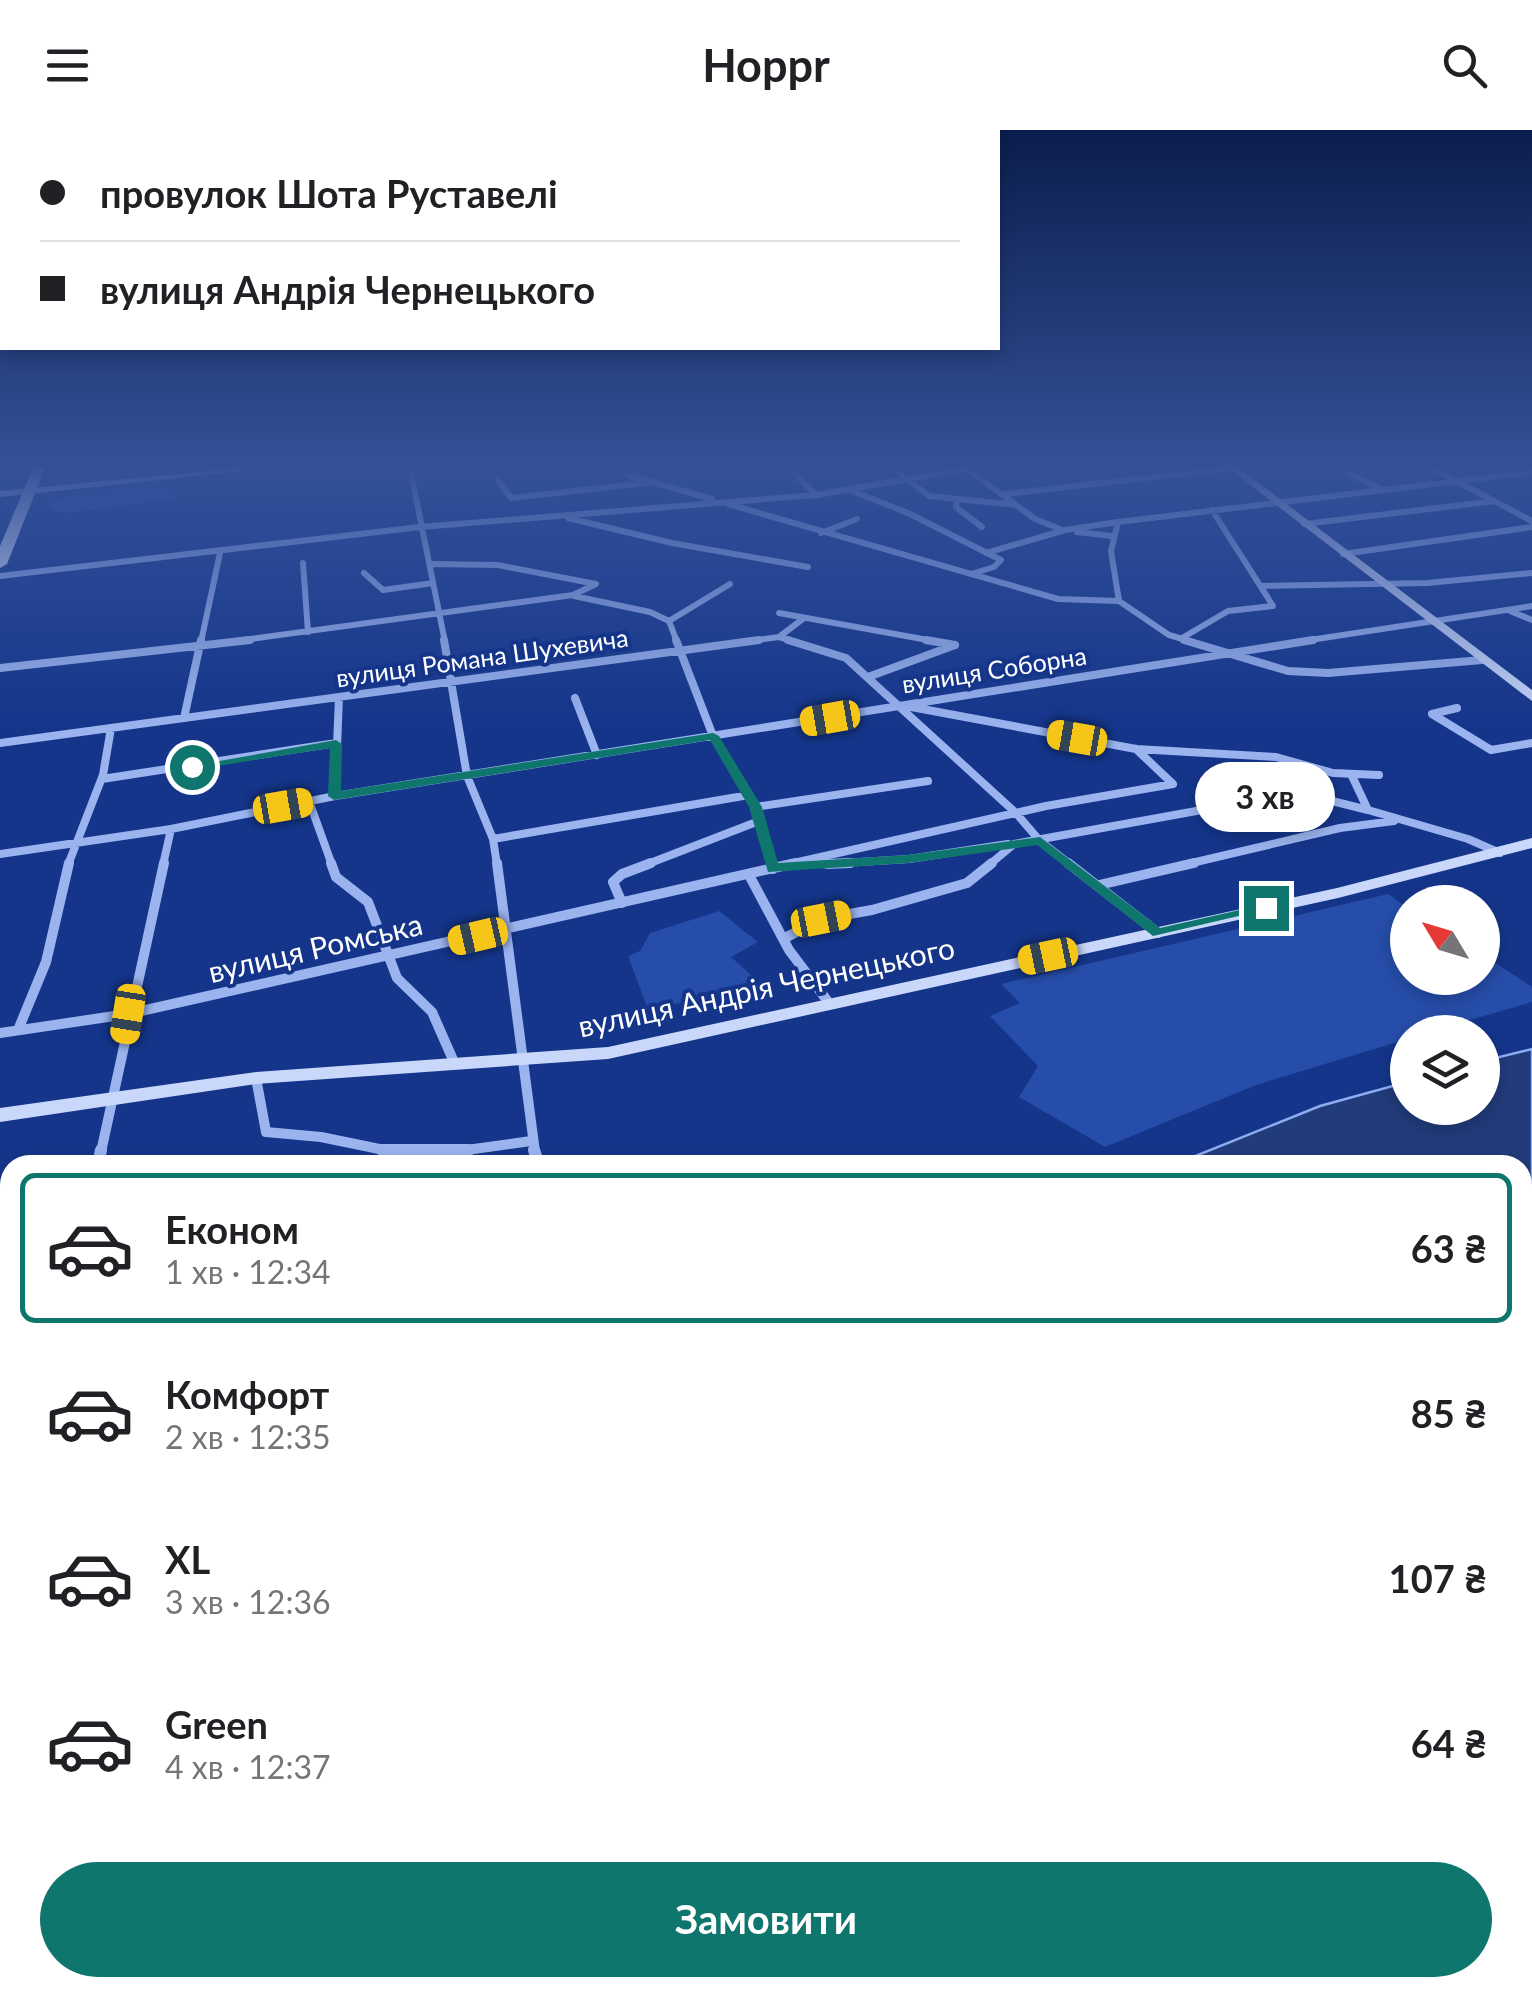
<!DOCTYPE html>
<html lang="uk">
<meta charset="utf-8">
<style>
body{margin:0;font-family:Lato,sans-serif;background:#f2f2f2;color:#202124;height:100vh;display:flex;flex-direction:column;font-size:38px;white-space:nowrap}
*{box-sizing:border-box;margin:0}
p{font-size:32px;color:#757577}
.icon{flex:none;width:55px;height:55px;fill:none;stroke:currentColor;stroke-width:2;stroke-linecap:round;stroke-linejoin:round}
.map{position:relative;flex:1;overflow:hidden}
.details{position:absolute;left:0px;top:1025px;width:1532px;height:842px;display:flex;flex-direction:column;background:#fff;border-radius:30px 30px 0 0;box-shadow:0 5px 15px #0003}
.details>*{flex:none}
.hud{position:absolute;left:0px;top:0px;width:1000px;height:220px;box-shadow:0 5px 15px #0003;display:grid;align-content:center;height:220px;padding:0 40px;background:#fff}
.needle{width:65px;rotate:308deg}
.controls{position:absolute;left:1390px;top:755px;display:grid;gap:20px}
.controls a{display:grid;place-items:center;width:110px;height:110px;border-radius:50%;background:#fff;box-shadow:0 5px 15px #0003;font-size:50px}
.end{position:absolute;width:45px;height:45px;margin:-22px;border:12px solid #0f766e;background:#fff;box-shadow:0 0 0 5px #fff}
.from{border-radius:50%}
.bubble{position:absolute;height:70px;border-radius:35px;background:#fff;box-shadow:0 5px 15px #0003;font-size:32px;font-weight:700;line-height:70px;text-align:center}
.car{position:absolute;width:30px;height:60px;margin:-30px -15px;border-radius:12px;box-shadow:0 0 8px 2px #0007;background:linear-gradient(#f5c518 24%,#345 0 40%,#f5c518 0 76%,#345 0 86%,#f5c518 0)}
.hud b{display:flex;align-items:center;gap:35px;height:95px;font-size:38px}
.hud b+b{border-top:2px solid #e0e0e0}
.hud i{width:25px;height:25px;background:#202124}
ul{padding:18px 0 0;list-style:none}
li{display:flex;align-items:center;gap:30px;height:150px;margin:0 20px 15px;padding:0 20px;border:5px solid transparent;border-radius:15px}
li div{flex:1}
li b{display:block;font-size:38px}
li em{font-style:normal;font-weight:700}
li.on{border-color:#0f766e}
li>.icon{width:90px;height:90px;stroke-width:1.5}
.action{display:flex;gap:20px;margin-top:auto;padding:20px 40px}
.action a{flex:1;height:115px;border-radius:60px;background:#0f766e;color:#fff;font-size:40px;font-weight:700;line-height:115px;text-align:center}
header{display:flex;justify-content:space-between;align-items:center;height:130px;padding:0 40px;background:#fff;font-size:45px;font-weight:700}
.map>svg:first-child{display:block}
</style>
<header><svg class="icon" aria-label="menu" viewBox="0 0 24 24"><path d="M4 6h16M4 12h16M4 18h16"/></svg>Hoppr<svg class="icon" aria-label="search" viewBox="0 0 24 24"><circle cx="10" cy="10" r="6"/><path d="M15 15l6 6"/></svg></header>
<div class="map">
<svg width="1532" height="1866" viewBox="0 0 1532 1866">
<rect width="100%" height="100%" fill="#14358a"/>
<path fill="#264da9" d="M150,357L170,359L175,368L69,383L50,380L48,374L68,366Z
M1388,764L1407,777L1408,848H1482L1483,825L1532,857V872L1429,902H1408L1407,909L1256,955L1105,1017L1019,967L1038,936L990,886L1020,873L1001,854Z
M719,781L758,812L731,827L759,852L672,875L647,877L628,826L640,821L650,803Z"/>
<path fill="#223b7b" stroke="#8dadf3" stroke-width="2.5" d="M1532,919V1236L1523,1240L1522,1035H1173L1320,976L1407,952L1408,978H1482L1483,931Z
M10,1401V1784L0,1787V1404Z"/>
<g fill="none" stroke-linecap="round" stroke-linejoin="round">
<path stroke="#9bb4f0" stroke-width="6" d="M410,338L445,512
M619,338L630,346L712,369
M712,338H725
M790,338L816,365
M893,338L929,366L1016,375
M966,338L1035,389L1060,399
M1338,338L1381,359
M1432,338L1532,391
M498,350L511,368L646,353
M850,360L908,383L1001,430L994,437L971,444
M1005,364L1234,338
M957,371L956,377L982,397
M728,374L1058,469L1119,471
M568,388L672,413L808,437
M1118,392L1111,421L1119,471L1169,505L1193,512
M1304,394L1495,371
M1077,402L1112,406
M821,403L857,389
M986,423L1065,400L1118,392L1532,342
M1343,424L1532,397
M303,433L308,502
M364,443L383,460L433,453
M0,446L420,397L816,365L972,338
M1262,456L1427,453L1532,443
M574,466L650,482L669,491L677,512
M1510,481L1532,490
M779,483L939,512
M669,491L730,454
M779,507L804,488
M1182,508L1228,481L1273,476L1212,380
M201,512L220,423
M228,512L573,465L596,454L498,435L432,434
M741,512L779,507L796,512
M1297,512L1532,476"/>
<path stroke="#9bb4f0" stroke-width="8" d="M444,510L467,646L493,709L497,735
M676,510L713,606L755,677L772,735
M788,510L846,528L1016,683L1040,711L1071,735
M926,510L955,515
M1184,510L1288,541L1328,543L1482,530
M0,538L250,510
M868,547L955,515
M575,568L597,625
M906,576L1136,619L1276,627L1333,643L1379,645
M1457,578L1432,584L1491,620L1532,613
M184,588L201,510
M0,613L759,510
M1352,646L1368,680L1468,709L1500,723
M102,649L336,613
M335,666L339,567
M309,671L332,735
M755,677L928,651
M493,709L749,665
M0,724L171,699L335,666L1313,510
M827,734L909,729L1008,714
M68,735L103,645L111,598
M163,735L171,699
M645,735L759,691
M785,735L1046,676L1173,654L1136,619
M989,735L1014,714L1224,676L1324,669L1368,680
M1183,735L1340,698L1394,691"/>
<path stroke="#9bb4f0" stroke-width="10" d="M331,733L336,747L368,772L397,848L432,882L454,932
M497,733L535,1022
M771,733L773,739
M1068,733L1158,803
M827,734L850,733
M749,745L789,820L829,873
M1099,755L1194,733
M622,773L613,752L622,744L651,733
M783,809L821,789L872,780L967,753L992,733
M18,900L46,832L69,733
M0,903L128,884L796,733
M256,948L266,1002L321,1007L389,1021L452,1022L531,1011
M101,1022L164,733"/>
<path stroke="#9bb4f0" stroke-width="12" d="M382,1020H469
M534,1020L539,1035
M98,1035L101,1020"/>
<path stroke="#9bb4f0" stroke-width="16" d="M1522,1589L1532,1584
M1522,1655L1532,1665
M1200,1858L1205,1866
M854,1866L865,1858"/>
<path fill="#c9d7fb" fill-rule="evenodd" d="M238,338H272L0,367V361Z
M1228,338H1239L1532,560V571Z
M1532,708V718L1338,768L608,929L256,954L0,992V978L256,942L608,917L1337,758Z"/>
<path fill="#e4eaff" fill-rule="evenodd" d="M33,338H45L7,434L0,438V416Z"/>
</g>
<linearGradient id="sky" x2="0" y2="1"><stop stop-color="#0b1d4c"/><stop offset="0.56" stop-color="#345198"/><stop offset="1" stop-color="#345198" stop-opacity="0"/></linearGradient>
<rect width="1532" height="599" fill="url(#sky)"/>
<path fill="#0f766e" d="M713,603L719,606L762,677L778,733L908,725L1040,707L1160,798L1266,774L1273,778L1153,806L1037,715L908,733L768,742L749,677L710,610L334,670L328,666L330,618L192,640L186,637L336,610L342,614L341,661Z"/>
<g text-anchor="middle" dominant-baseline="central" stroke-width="8" stroke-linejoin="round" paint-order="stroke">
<g font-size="25" fill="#fff" stroke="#14358a">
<text transform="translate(482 527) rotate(-8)">вулиця Романа Шухевича</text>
<text transform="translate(994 539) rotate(-9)">вулиця Соборна</text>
</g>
<g font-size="30" fill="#fff" stroke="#14358a">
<text transform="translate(315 817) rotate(-13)">вулиця Ромська</text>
<text transform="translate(766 856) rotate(-12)">вулиця Андрія Чернецького</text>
</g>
</g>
</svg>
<div class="controls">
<a><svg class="needle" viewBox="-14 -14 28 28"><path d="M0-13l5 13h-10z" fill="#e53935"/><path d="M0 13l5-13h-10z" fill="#757577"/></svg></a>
<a><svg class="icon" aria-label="layers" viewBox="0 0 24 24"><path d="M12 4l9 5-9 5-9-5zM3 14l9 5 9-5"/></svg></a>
</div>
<i class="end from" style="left:192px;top:637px"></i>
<i class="end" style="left:1266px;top:778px"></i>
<div class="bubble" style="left:1195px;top:632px;width:140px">3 хв</div>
<i class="car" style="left:830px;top:588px;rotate:260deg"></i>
<i class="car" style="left:1077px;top:608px;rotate:280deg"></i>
<i class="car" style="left:283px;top:676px;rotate:80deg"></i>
<i class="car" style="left:821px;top:789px;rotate:79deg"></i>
<i class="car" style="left:478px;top:806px;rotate:257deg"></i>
<i class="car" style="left:1048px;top:826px;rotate:258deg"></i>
<i class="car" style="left:128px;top:884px;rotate:189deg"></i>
<div class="hud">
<b><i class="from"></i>провулок Шота Руставелі</b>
<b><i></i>вулиця Андрія Чернецького</b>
</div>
<section class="details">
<ul>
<li class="on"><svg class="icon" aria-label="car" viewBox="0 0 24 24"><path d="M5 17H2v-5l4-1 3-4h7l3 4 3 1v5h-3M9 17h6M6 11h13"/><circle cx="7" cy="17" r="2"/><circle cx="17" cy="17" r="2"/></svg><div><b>Економ</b><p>1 хв · 12:34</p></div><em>63 ₴</em></li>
<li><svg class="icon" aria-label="car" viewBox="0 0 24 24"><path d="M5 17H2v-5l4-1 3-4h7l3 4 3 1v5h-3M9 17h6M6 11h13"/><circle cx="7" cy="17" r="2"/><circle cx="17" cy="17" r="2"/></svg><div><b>Комфорт</b><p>2 хв · 12:35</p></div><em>85 ₴</em></li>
<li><svg class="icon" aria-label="car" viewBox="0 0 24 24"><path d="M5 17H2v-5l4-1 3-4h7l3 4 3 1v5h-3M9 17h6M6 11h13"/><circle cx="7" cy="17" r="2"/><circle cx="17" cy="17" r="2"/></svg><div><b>XL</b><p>3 хв · 12:36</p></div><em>107 ₴</em></li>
<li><svg class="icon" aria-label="car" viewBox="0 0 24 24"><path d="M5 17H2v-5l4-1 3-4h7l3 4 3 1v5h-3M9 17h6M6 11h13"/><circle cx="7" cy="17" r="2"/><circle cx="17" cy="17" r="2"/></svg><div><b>Green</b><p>4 хв · 12:37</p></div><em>64 ₴</em></li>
</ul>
<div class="action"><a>Замовити</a></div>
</section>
</div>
